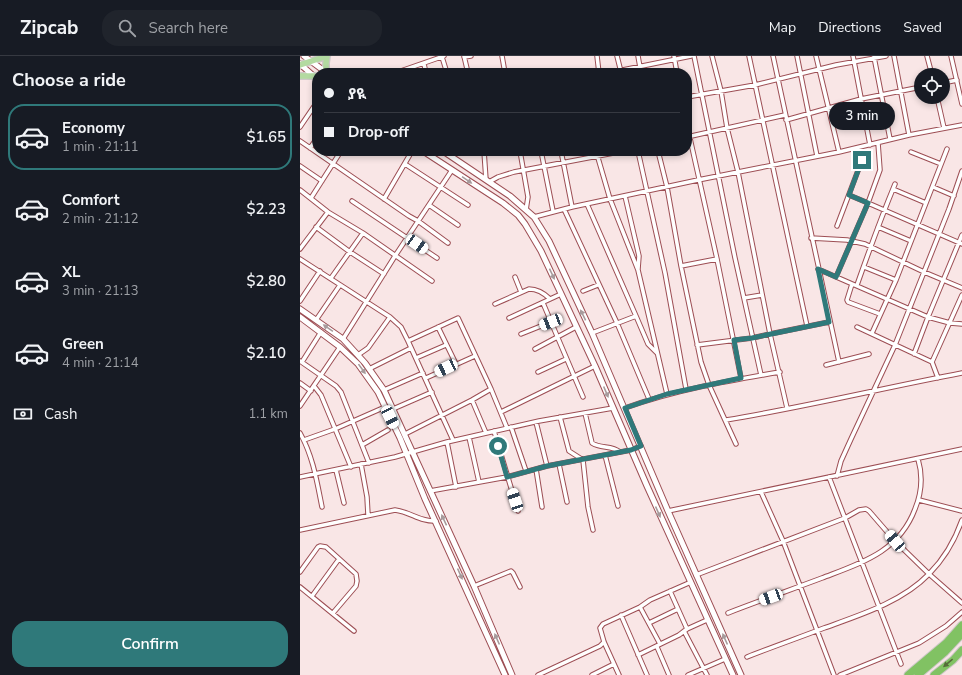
<!DOCTYPE html>
<meta charset="utf-8">
<style>
body{margin:0;font-family:"Nunito Sans","Noto Sans Ethiopic",sans-serif;background:#20242c;color:#f1f3f6;height:100vh;display:flex;flex-direction:column;font-size:15px;white-space:nowrap}
*{box-sizing:border-box;margin:0}
p{font-size:13px;color:#9ea1a6}
.icon{flex:none;width:22px;height:22px;fill:none;stroke:currentColor;stroke-width:2;stroke-linecap:round;stroke-linejoin:round}
.map{position:relative;flex:1;overflow:hidden}
.drawer{display:flex;flex-direction:column;background:#171b24;width:300px}
.drawer>*{flex:none}
.hud{position:absolute;left:12px;top:12px;width:380px;height:88px;border-radius:16px;box-shadow:0 2px 6px #0003;display:grid;align-content:center;height:88px;padding:0 12px;background:#171b24}
.buttons{position:absolute;left:614px;top:12px;display:grid;gap:8px}
.buttons a{display:grid;place-items:center;width:36px;height:36px;border-radius:50%;background:#171b24;box-shadow:0 2px 6px #0003;font-size:20px}
.end{position:absolute;width:18px;height:18px;margin:-9px;border:5px solid #2f797a;background:#fff;box-shadow:0 0 0 2px #fff}
.from{border-radius:50%}
.bubble{position:absolute;height:28px;border-radius:14px;background:#171b24;box-shadow:0 2px 6px #0003;font-size:13px;font-weight:600;line-height:28px;text-align:center}
.car{position:absolute;width:12px;height:24px;margin:-12px -6px;border-radius:5px;box-shadow:0 0 3px 1px #0007;background:linear-gradient(#fff 24%,#345 0 40%,#fff 0 76%,#345 0 86%,#fff 0)}
.hud b{display:flex;align-items:center;gap:14px;height:38px;font-size:15px}
.hud b+b{border-top:1px solid #363941}
.hud i{width:10px;height:10px;background:#f1f3f6}
ul{padding:0;list-style:none}
li{display:flex;align-items:center;gap:12px;height:66px;margin:0 8px 6px;padding:0 4px;border:2px solid transparent;border-radius:16px}
li div{flex:1}
li b{display:block;font-size:15px}
li em{font-style:normal;font-weight:600}
li.on{border-color:#2f797a}
li>.icon{width:36px;height:36px;stroke-width:1.5}
h2{padding:0 12px;font-size:18px;line-height:48px}
.pay{display:flex;align-items:center;gap:10px;height:44px;padding:0 12px;font-size:15px}
.pay p{margin-inline-start:auto}
.primary-button{display:flex;gap:8px;margin-top:auto;padding:8px 12px}
.primary-button a{flex:1;height:46px;border-radius:16px;background:#2f797a;color:#fff;font-size:16px;font-weight:600;line-height:46px;text-align:center}
header{display:flex;align-items:center;gap:24px;box-sizing:border-box;height:56px;padding:0 20px;background:#171b24;border-bottom:1px solid #363941}
header strong{font-size:19px}
nav{display:flex;gap:22px;margin-inline-start:auto;font-size:14px}
.search{width:280px;height:36px;background:#20242c;display:flex;align-items:center;gap:10px;box-sizing:border-box;padding:0 14px;border-radius:16px;color:#9ea1a6;font-size:15px}
main{display:flex;flex:1;min-height:0}
.map>svg:first-child{display:block}
</style>
<header>
<strong>Zipcab</strong>
<div class="search"><svg class="icon" aria-label="search" viewBox="0 0 24 24"><circle cx="10" cy="10" r="6"/><path d="M15 15l6 6"/></svg>Search here</div>
<nav><a>Map</a><a>Directions</a><a>Saved</a></nav>
</header>
<main>
<section class="drawer">
<h2>Choose a ride</h2>
<ul>
<li class="on"><svg class="icon" aria-label="car" viewBox="0 0 24 24"><path d="M5 17H2v-5l4-1 3-4h7l3 4 3 1v5h-3M9 17h6M6 11h13"/><circle cx="7" cy="17" r="2"/><circle cx="17" cy="17" r="2"/></svg><div><b>Economy</b><p>1 min · 21:11</p></div><em>$1.65</em></li>
<li><svg class="icon" aria-label="car" viewBox="0 0 24 24"><path d="M5 17H2v-5l4-1 3-4h7l3 4 3 1v5h-3M9 17h6M6 11h13"/><circle cx="7" cy="17" r="2"/><circle cx="17" cy="17" r="2"/></svg><div><b>Comfort</b><p>2 min · 21:12</p></div><em>$2.23</em></li>
<li><svg class="icon" aria-label="car" viewBox="0 0 24 24"><path d="M5 17H2v-5l4-1 3-4h7l3 4 3 1v5h-3M9 17h6M6 11h13"/><circle cx="7" cy="17" r="2"/><circle cx="17" cy="17" r="2"/></svg><div><b>XL</b><p>3 min · 21:13</p></div><em>$2.80</em></li>
<li><svg class="icon" aria-label="car" viewBox="0 0 24 24"><path d="M5 17H2v-5l4-1 3-4h7l3 4 3 1v5h-3M9 17h6M6 11h13"/><circle cx="7" cy="17" r="2"/><circle cx="17" cy="17" r="2"/></svg><div><b>Green</b><p>4 min · 21:14</p></div><em>$2.10</em></li>
</ul>
<div class="pay"><svg class="icon" aria-label="cash" viewBox="0 0 24 24"><path d="M3 7h18v10H3z"/><circle cx="12" cy="12" r="2"/></svg>Cash<p>1.1 km</p></div>
<div class="primary-button"><a>Confirm</a></div>
</section>
<div class="map">
<svg width="662" height="619" viewBox="0 0 662 619">
<rect width="100%" height="100%" fill="#f9e6e6"/>
<g fill="none" stroke-linecap="round" stroke-linejoin="round">
<g stroke="#9d4e54" stroke-width="5.5">
<path id="street" d="M164,0L168,17
M202,0L205,17
M297,0L299,17
M317,0L321,16
M338,0L341,17
M374,0L377,17
M394,0L435,202L461,319
M412,0L421,35L427,72L438,116L470,278L529,266
M449,0L507,270
M473,0L539,306
M497,0L517,100
M516,0L539,96
M553,0L570,89
M594,0L609,79
M627,0L632,19
M651,0L662,48
M142,1L147,17
M164,1L171,0
M574,1L590,83
M124,8L126,17
M95,17L144,0
M308,17L391,0
M643,27L657,24
M387,41L455,29L536,9L586,0
M637,41L644,72
M486,64L561,43L621,31
M387,69L417,203L441,322
M0,71L17,46
M387,81L485,59
M0,85L109,160L118,165L148,187
M578,87L580,114L568,147L662,188
M10,92L17,82
M184,95L186,124
M220,95L228,141L226,154
M241,95L253,155
M261,95L272,151
M296,95L310,143L338,214L367,338
M338,95L365,217L386,333
M358,95L367,131L381,210L401,306L409,329L436,388
M611,96L641,108
M105,108L168,149
M0,110L22,125
M189,126L198,121L214,116L324,95
M633,131L654,140
M593,133L626,147
M0,134L28,156L63,177L132,225
M325,140L339,200L338,213
M11,142L41,95
M84,143L112,95
M52,145L137,202
M287,148L336,260L292,277
M129,149L158,169
M264,153L317,267L349,343
M234,161L272,151L398,124L539,96L609,79L662,69
M537,170L562,104
M16,171L50,196L84,218
M578,171L611,185
M511,182L547,184L565,188L624,216L662,232
M0,193L28,156
M0,203L90,261L101,271L108,285L153,384
M381,210L417,203
M564,211L596,224
M518,213L628,261L650,267L662,268
M215,221L221,236
M536,221L568,147L549,139
M31,222L63,177
M552,228L547,244L548,246L580,258
M557,229C569,195 581,162 595,128
M283,235L298,229
M444,242L462,239
M0,245L20,215
M243,247L283,341
M195,248L229,233C238,233 244,237 250,243
M336,260L348,288L357,297
M209,262L261,238
M16,264L40,229
M138,271L156,308
M557,271L632,306
M572,277L596,224L647,93
M221,278L251,266
M43,283L95,200L152,114
M397,289L452,282L470,278L487,352
M235,293L276,271
M614,298L628,261L662,179
M58,299L68,292L90,261
M116,302L146,289
M0,305L36,330L41,336L69,407
M2,306L21,276
M526,309L569,298
M69,313L111,292
M238,316L266,303
M126,322L175,300
M638,322L632,306L662,239
M0,327L11,335
M14,330L21,339L51,411
M191,333L207,372
M84,334L123,317
M172,344L186,377
M0,350L40,291
M325,352C375,334 427,325 480,316
M93,353L132,336
M201,356L295,310
M285,357L292,387C301,393 311,389 320,396
M260,361L269,395L283,404L288,451L293,474
M426,364C505,351 583,332 662,317
M236,366L247,410
M211,371L226,415
M194,375L218,455
M0,377C13,400 17,426 22,451
M105,378L172,344L191,333L158,262L108,285
M169,381L179,426
M4,384L35,373L85,351
M147,386L156,431
M62,389L88,374
M305,399L318,450
M61,408L67,441L68,459
M259,408L267,446
M236,413L242,451
M36,414L44,447
M537,420L541,405L551,383L595,289L649,153L662,115
M0,421L95,401L147,386L239,365L313,352
M529,421L601,608
M130,435L207,421L247,410L331,394L341,390
M461,436L483,485L534,619
M619,444L662,455
M368,455L662,393
M0,474L95,454C111,456 120,466 136,465
M0,516L18,491L20,490L26,491L56,518L57,525L56,530L33,557
M396,519L545,462L559,454L566,453L569,455L595,485L629,518L662,547
M174,530L211,515L213,517L220,531
M0,531L54,575
M370,535L387,573
M12,540L39,503
M340,551L360,588
M428,557C459,545 490,534 522,522C561,507 599,496 615,453C622,436 623,420 618,403
M321,559L347,619
M349,567L378,553
M384,575L407,619
M357,591L369,619
M338,599L379,579L387,573L407,564
M447,601C472,591 498,582 524,572C560,559 602,546 629,518C645,502 655,484 662,464
M238,619L300,590L304,586
M292,619L314,608
M319,619L304,586L300,572L303,568L340,551L350,544L391,526
M388,619L425,603
M540,619L619,587L646,570L662,556"/>
</g>
<g stroke="#9d4e54" stroke-width="7">
<path id="secondary" d="M4,0L27,17
M0,8L17,23
M123,95L203,147L218,159L225,168L241,195L295,310L347,430L433,619
M143,95L210,140L234,161L249,185L292,277L368,455L441,619
M0,253L43,283L65,307L84,334L174,530L212,619
M0,261L40,291L58,308L78,336L100,382L125,443L205,619"/>
</g>
<g stroke="#cec8c8" stroke-width="8">
<path id="primary" d="M0,9L27,0
M26,17V7L27,0
M0,20H14"/>
</g>
<g stroke="#cec8c8" stroke-width="9">
<path id="highway" d="M608,619L646,587L662,569
M618,619L645,596L662,578
M634,619L653,604L662,594"/>
</g>
<use href="#street" stroke="#fff" stroke-width="3.5"/>
<use href="#secondary" stroke="#fff" stroke-width="5"/>
<use href="#primary" stroke="#b3daa1" stroke-width="5.5"/>
<use href="#highway" stroke="#81c263" stroke-width="7"/>
</g>
<defs><path id="oneway-solid" d="M-6-.8H1V-3.2L6.5 0L1 3.2V.8H-6Z"/></defs>
<g fill="#a79b9c">
<use href="#oneway-solid" transform="translate(167 124) rotate(34)"/>
<use href="#oneway-solid" transform="translate(252 218) rotate(65)"/>
<use href="#oneway-solid" transform="translate(283 259) rotate(-116)"/>
<use href="#oneway-solid" transform="translate(28 272) rotate(-145)"/>
<use href="#oneway-solid" transform="translate(62 313) rotate(54)"/>
<use href="#oneway-solid" transform="translate(306 336) rotate(67)"/>
<use href="#oneway-solid" transform="translate(358 456) rotate(66)"/>
<use href="#oneway-solid" transform="translate(144 464) rotate(-115)"/>
<use href="#oneway-solid" transform="translate(160 518) rotate(66)"/>
<use href="#oneway-solid" transform="translate(197 583) rotate(-114)"/>
<use href="#oneway-solid" transform="translate(425 583) rotate(-114)"/>
</g>
<use fill="#566c3a" href="#oneway-solid" transform="translate(648 607) rotate(140)"/>
<g fill="none" stroke-linecap="round" stroke-linejoin="round">
<path stroke="#2f797a" stroke-width="5" d="M198,390L207,421L247,410L331,394L341,390L325,352L367,338L441,322L434,284L452,282L529,266L518,213L536,221L568,147L549,139L562,104"/>
</g>
</svg>
<div class="buttons">
<a><svg class="icon" aria-label="locate" viewBox="0 0 24 24"><circle cx="12" cy="12" r="6"/><path d="M12 2v4M12 18v4M2 12h4M18 12h4"/></svg></a>
</div>
<i class="end from" style="left:198px;top:390px"></i>
<i class="end" style="left:562px;top:104px"></i>
<div class="bubble" style="left:529px;top:46px;width:66px">3 min</div>
<i class="car" style="left:117px;top:188px;rotate:124deg"></i>
<i class="car" style="left:251px;top:266px;rotate:249deg"></i>
<i class="car" style="left:146px;top:312px;rotate:245deg"></i>
<i class="car" style="left:90px;top:361px;rotate:154deg"></i>
<i class="car" style="left:215px;top:444px;rotate:342deg"></i>
<i class="car" style="left:595px;top:485px;rotate:320deg"></i>
<i class="car" style="left:471px;top:541px;rotate:250deg"></i>
<div class="hud">
<b><i class="from"></i>ያዪ</b>
<b><i></i>Drop-off</b>
</div>
</div>
</main>
